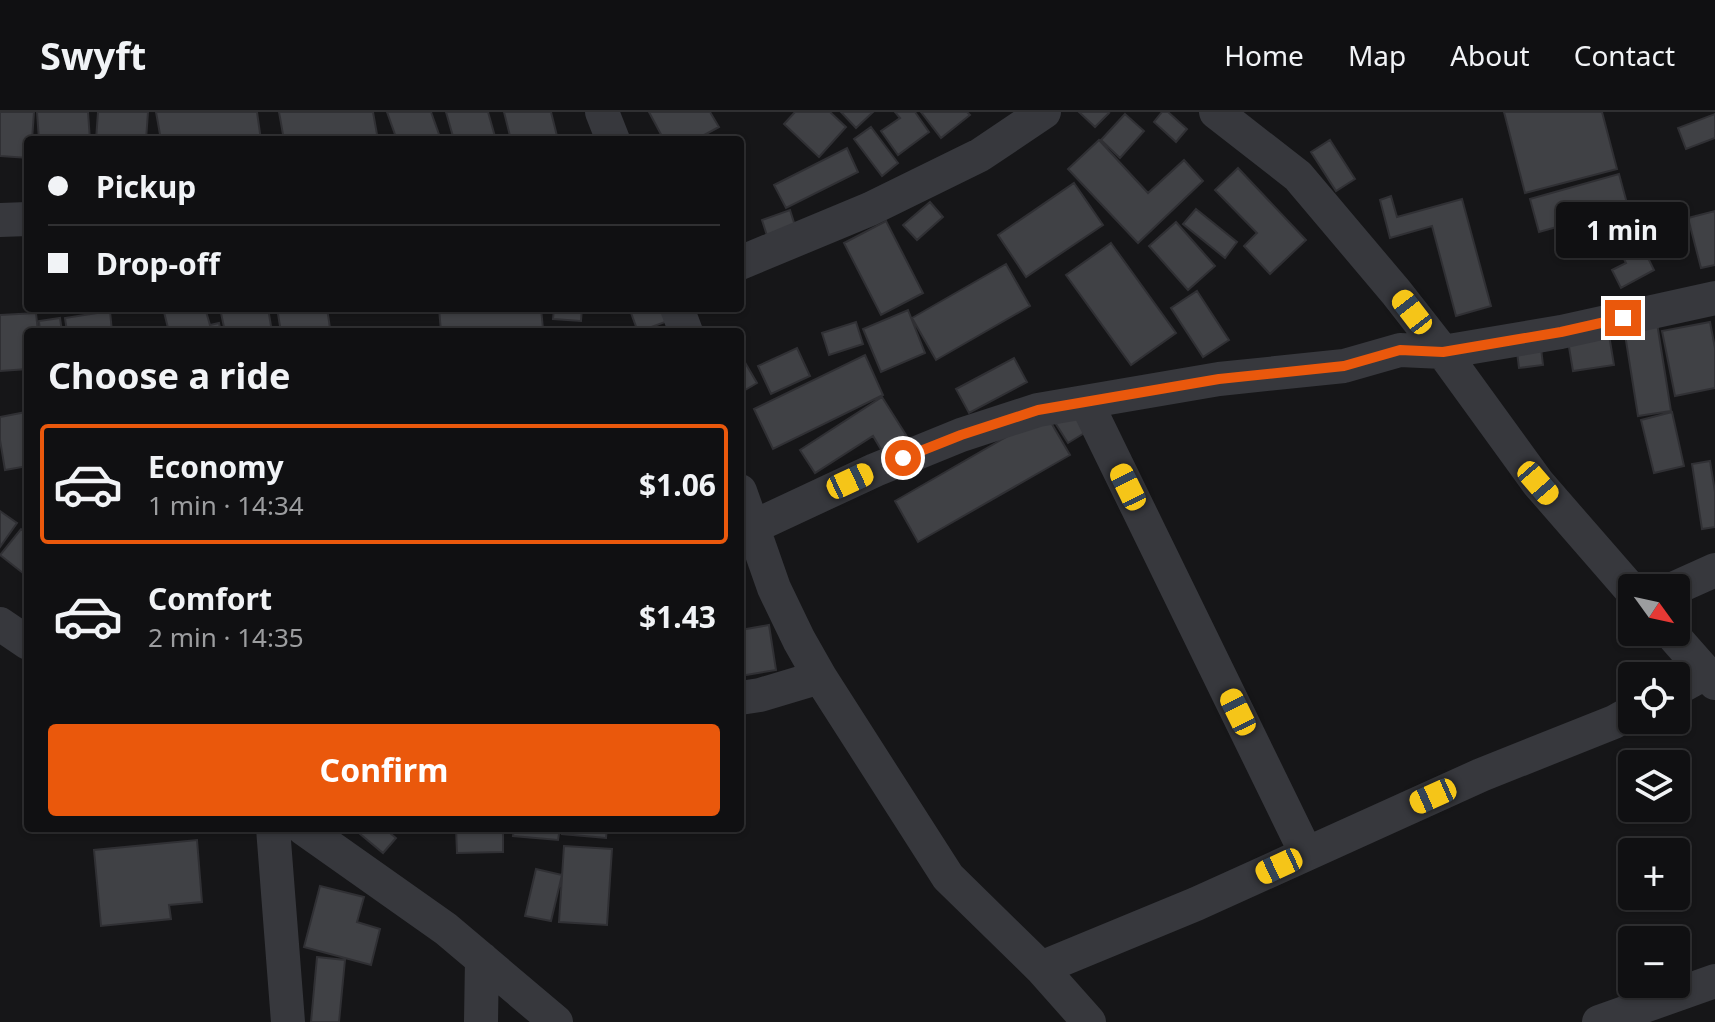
<!DOCTYPE html>
<meta charset="utf-8">
<style>
body{margin:0;font-family:"Noto Sans",sans-serif;background:#19191b;color:#f1f3f6;height:100vh;display:flex;flex-direction:column;font-size:30px;white-space:nowrap}
*{box-sizing:border-box;margin:0}
p{font-size:26px;color:#9c9d9f}
.icon{flex:none;width:44px;height:44px;fill:none;stroke:currentColor;stroke-width:2;stroke-linecap:round;stroke-linejoin:round}
.map{position:relative;flex:1;overflow:hidden}
.sheet{position:absolute;left:24px;top:216px;width:720px;height:504px;display:flex;flex-direction:column;background:#101012;border-radius:8px;box-shadow:0 2px 6px #0004,0 0 0 2px #303032}
.sheet>*{flex:none}
.top-card{position:absolute;left:24px;top:24px;width:720px;height:176px;border-radius:8px;box-shadow:0 2px 6px #0004,0 0 0 2px #303032;display:grid;align-content:center;height:176px;padding:0 24px;background:#101012}
.needle{width:52px;rotate:123deg}
.controls{position:absolute;left:1618px;top:462px;display:grid;gap:16px}
.controls a{display:grid;place-items:center;width:72px;height:72px;border-radius:8px;background:#101012;box-shadow:0 2px 6px #0004,0 0 0 2px #303032;font-size:40px}
.end{position:absolute;width:36px;height:36px;margin:-18px;border:10px solid #ea580c;background:#fff;box-shadow:0 0 0 4px #fff}
.from{border-radius:50%}
.bubble{position:absolute;height:56px;border-radius:8px;background:#101012;box-shadow:0 2px 6px #0004,0 0 0 2px #303032;font-size:26px;font-weight:700;line-height:56px;text-align:center}
.car{position:absolute;width:24px;height:48px;margin:-24px -12px;border-radius:10px;box-shadow:0 0 6px 2px #0007;background:linear-gradient(#f5c518 24%,#345 0 40%,#f5c518 0 76%,#345 0 86%,#f5c518 0)}
.top-card b{display:flex;align-items:center;gap:28px;height:76px;font-size:30px}
.top-card b+b{border-top:2px solid #303032}
.top-card i{width:20px;height:20px;background:#f1f3f6}
ul{padding:0;list-style:none}
li{display:flex;align-items:center;gap:24px;height:120px;margin:0 16px 12px;padding:0 8px;border:4px solid transparent;border-radius:8px}
li div{flex:1}
li b{display:block;font-size:30px}
li em{font-style:normal;font-weight:700}
li.on{border-color:#ea580c}
li>.icon{width:72px;height:72px;stroke-width:1.5}
h2{padding:0 24px;font-size:36px;line-height:96px}
.cta{display:flex;gap:16px;margin-top:auto;padding:16px 24px}
.cta a{flex:1;height:92px;border-radius:8px;background:#ea580c;color:#fff;font-size:32px;font-weight:700;line-height:92px;text-align:center}
header{display:flex;align-items:center;gap:48px;box-sizing:border-box;height:112px;padding:0 40px;background:#101012;border-bottom:2px solid #303032}
header strong{font-size:38px}
nav{display:flex;gap:44px;margin-inline-start:auto;font-size:28px}
.map>svg:first-child{display:block}
</style>
<header>
<strong>Swyft</strong>
<nav><a>Home</a><a>Map</a><a>About</a><a>Contact</a></nav>
</header>
<div class="map">
<svg width="1715" height="910" viewBox="0 0 1715 910">
<rect width="100%" height="100%" fill="#161618"/>
<path fill="#404145" stroke="#303034" stroke-width="2" d="M0,0H34L32,28H28V46L0,44Z
M37,0H88L90,28H39Z
M98,0H148L146,28H96Z
M156,0H257L261,28H161Z
M279,0H373L378,28H284Z
M387,0H431L441,28H397Z
M446,0H488L496,28H454Z
M504,0H551L558,28H511Z
M649,0H710L719,15L695,28H664Z
M795,0H830L846,15L819,45L784,12Z
M841,0H873L856,16Z
M895,0H915L929,20L898,43L881,19L900,6Z
M921,0H967L970,3L941,26Z
M1079,0H1107L1109,1L1095,15Z
M1162,0H1168L1187,17L1176,30L1154,10Z
M1504,0H1602L1617,57L1525,81Z
M1125,2L1144,19L1120,46L1101,28Z
M1715,2V26L1686,37L1678,16Z
M871,15L898,51L882,64L854,27Z
M1099,28L1148,81L1184,48L1203,69L1138,131L1068,57Z
M1330,28L1355,67L1336,79L1311,40Z
M847,36L858,60L786,96L774,73Z
M1238,56L1306,128L1270,162L1244,134L1257,121L1215,78Z
M1619,62L1628,95L1539,120L1530,87Z
M1074,71L1103,113L1026,165L998,123Z
M1391,84L1397,105L1462,87L1491,194L1456,204L1432,114L1390,126L1380,88Z
M930,90L943,105L917,128L903,113Z
M1196,97L1237,130L1225,146L1183,112Z
M790,98L797,120L769,130L762,108Z
M1715,99V153L1701,156L1688,106Z
M1626,102L1654,158L1621,176L1612,158L1626,151L1612,123L1593,133L1587,122Z
M886,109L923,181L881,203L844,131Z
M1176,110L1215,154L1188,178L1149,134Z
M1111,131L1176,221L1131,253L1066,163Z
M1006,152L1030,194L936,248L912,206Z
M1197,179L1229,228L1203,245L1171,196Z
M163,196H205L210,213L219,211L221,220H169Z
M220,196H268L272,220H225Z
M277,196H327L330,216L306,220H281Z
M439,196H541L543,217L514,220H441Z
M554,196H582L581,209L553,207Z
M636,196H673L676,206L638,220L630,198Z
M908,198L925,241L881,260L863,217Z
M110,199L112,220H67L65,206Z
M36,201L38,220H28V257L0,259V203Z
M60,206L62,220H40L39,209Z
M856,210L863,232L829,243L822,221Z
M1710,210L1715,236V276L1675,284L1662,219Z
M1657,211L1671,299L1638,304L1624,216Z
M1609,223L1614,253L1573,259L1568,229Z
M797,236L810,264L771,282L758,254Z
M1541,236L1543,253L1519,256L1517,240Z
M740,242L757,271L740,281Z
M865,243L883,283L773,337L754,297Z
M1014,246L1027,270L969,301L956,277Z
M882,285L906,323L882,339L873,324L815,361L800,338Z
M1072,298L1086,320L1068,331L1054,309Z
M26,300L28,311V354L5,358L0,328V305Z
M1672,300L1684,354L1654,361L1641,308Z
M1046,302L1070,343L918,430L895,389Z
M1710,349L1715,380V415L1702,417L1692,352Z
M0,399L17,411L0,435Z
M21,417L28,422V465L0,443Z
M769,513L776,558L740,564V518Z
M353,716H384L396,726L383,741Z
M456,716H503V740L457,741Z
M514,716H560L558,728L513,724Z
M563,716H607L606,726L562,722Z
M197,728L202,790L169,793L171,807L101,814L94,738Z
M564,734L612,737L607,813L559,810Z
M536,757L562,763L551,809L525,804Z
M320,774L364,785L357,810L380,817L371,853L304,835Z
M317,845L345,848L339,910H311Z"/>
<g fill="none" stroke-linecap="round" stroke-linejoin="round">
<path stroke="#37383d" stroke-width="34" d="M602,0L613,28
M1216,0L1298,64L1396,180L1443,240L1538,371L1632,479
M0,108L28,107
M740,151L870,97L980,43L1044,0
M677,196L686,220
M1086,290L1306,741
M740,379L774,476L799,528L820,565L948,765L1041,856L1089,910
M753,415L875,358L961,323L1038,298L1219,267L1344,254L1400,238L1443,240L1561,220L1715,186
M1675,476L1715,458
M0,512L28,531
M1670,520L1715,571
M1676,577L1707,560
M740,586L760,583L820,565
M273,716L288,910
M303,716L446,817L556,910
M1041,856L1196,792L1481,663L1614,610L1632,600
M481,910L482,847
M1599,910L1715,869"/>
</g>
<g fill="none" stroke-linecap="round" stroke-linejoin="round">
<path stroke="#ea580c" stroke-width="10" d="M903,346L961,323L1038,298L1219,267L1344,254L1400,238L1443,240L1561,220L1623,206"/>
</g>
</svg>
<div class="controls">
<a><svg class="needle" viewBox="-14 -14 28 28"><path d="M0-13l5 13h-10z" fill="#e53935"/><path d="M0 13l5-13h-10z" fill="#9c9d9f"/></svg></a>
<a><svg class="icon" aria-label="locate" viewBox="0 0 24 24"><circle cx="12" cy="12" r="6"/><path d="M12 2v4M12 18v4M2 12h4M18 12h4"/></svg></a>
<a><svg class="icon" aria-label="layers" viewBox="0 0 24 24"><path d="M12 4l9 5-9 5-9-5zM3 14l9 5 9-5"/></svg></a>
<a>+</a>
<a>−</a>
</div>
<i class="end from" style="left:903px;top:346px"></i>
<i class="end" style="left:1623px;top:206px"></i>
<div class="bubble" style="left:1556px;top:90px;width:132px">1 min</div>
<i class="car" style="left:1412px;top:200px;rotate:322deg"></i>
<i class="car" style="left:850px;top:369px;rotate:65deg"></i>
<i class="car" style="left:1538px;top:371px;rotate:139deg"></i>
<i class="car" style="left:1128px;top:375px;rotate:334deg"></i>
<i class="car" style="left:1238px;top:600px;rotate:334deg"></i>
<i class="car" style="left:1433px;top:684px;rotate:246deg"></i>
<i class="car" style="left:1279px;top:754px;rotate:245deg"></i>
<div class="top-card">
<b><i class="from"></i>Pickup</b>
<b><i></i>Drop-off</b>
</div>
<section class="sheet">
<h2>Choose a ride</h2>
<ul>
<li class="on"><svg class="icon" aria-label="car" viewBox="0 0 24 24"><path d="M5 17H2v-5l4-1 3-4h7l3 4 3 1v5h-3M9 17h6M6 11h13"/><circle cx="7" cy="17" r="2"/><circle cx="17" cy="17" r="2"/></svg><div><b>Economy</b><p>1 min · 14:34</p></div><em>$1.06</em></li>
<li><svg class="icon" aria-label="car" viewBox="0 0 24 24"><path d="M5 17H2v-5l4-1 3-4h7l3 4 3 1v5h-3M9 17h6M6 11h13"/><circle cx="7" cy="17" r="2"/><circle cx="17" cy="17" r="2"/></svg><div><b>Comfort</b><p>2 min · 14:35</p></div><em>$1.43</em></li>
</ul>
<div class="cta"><a>Confirm</a></div>
</section>
</div>
